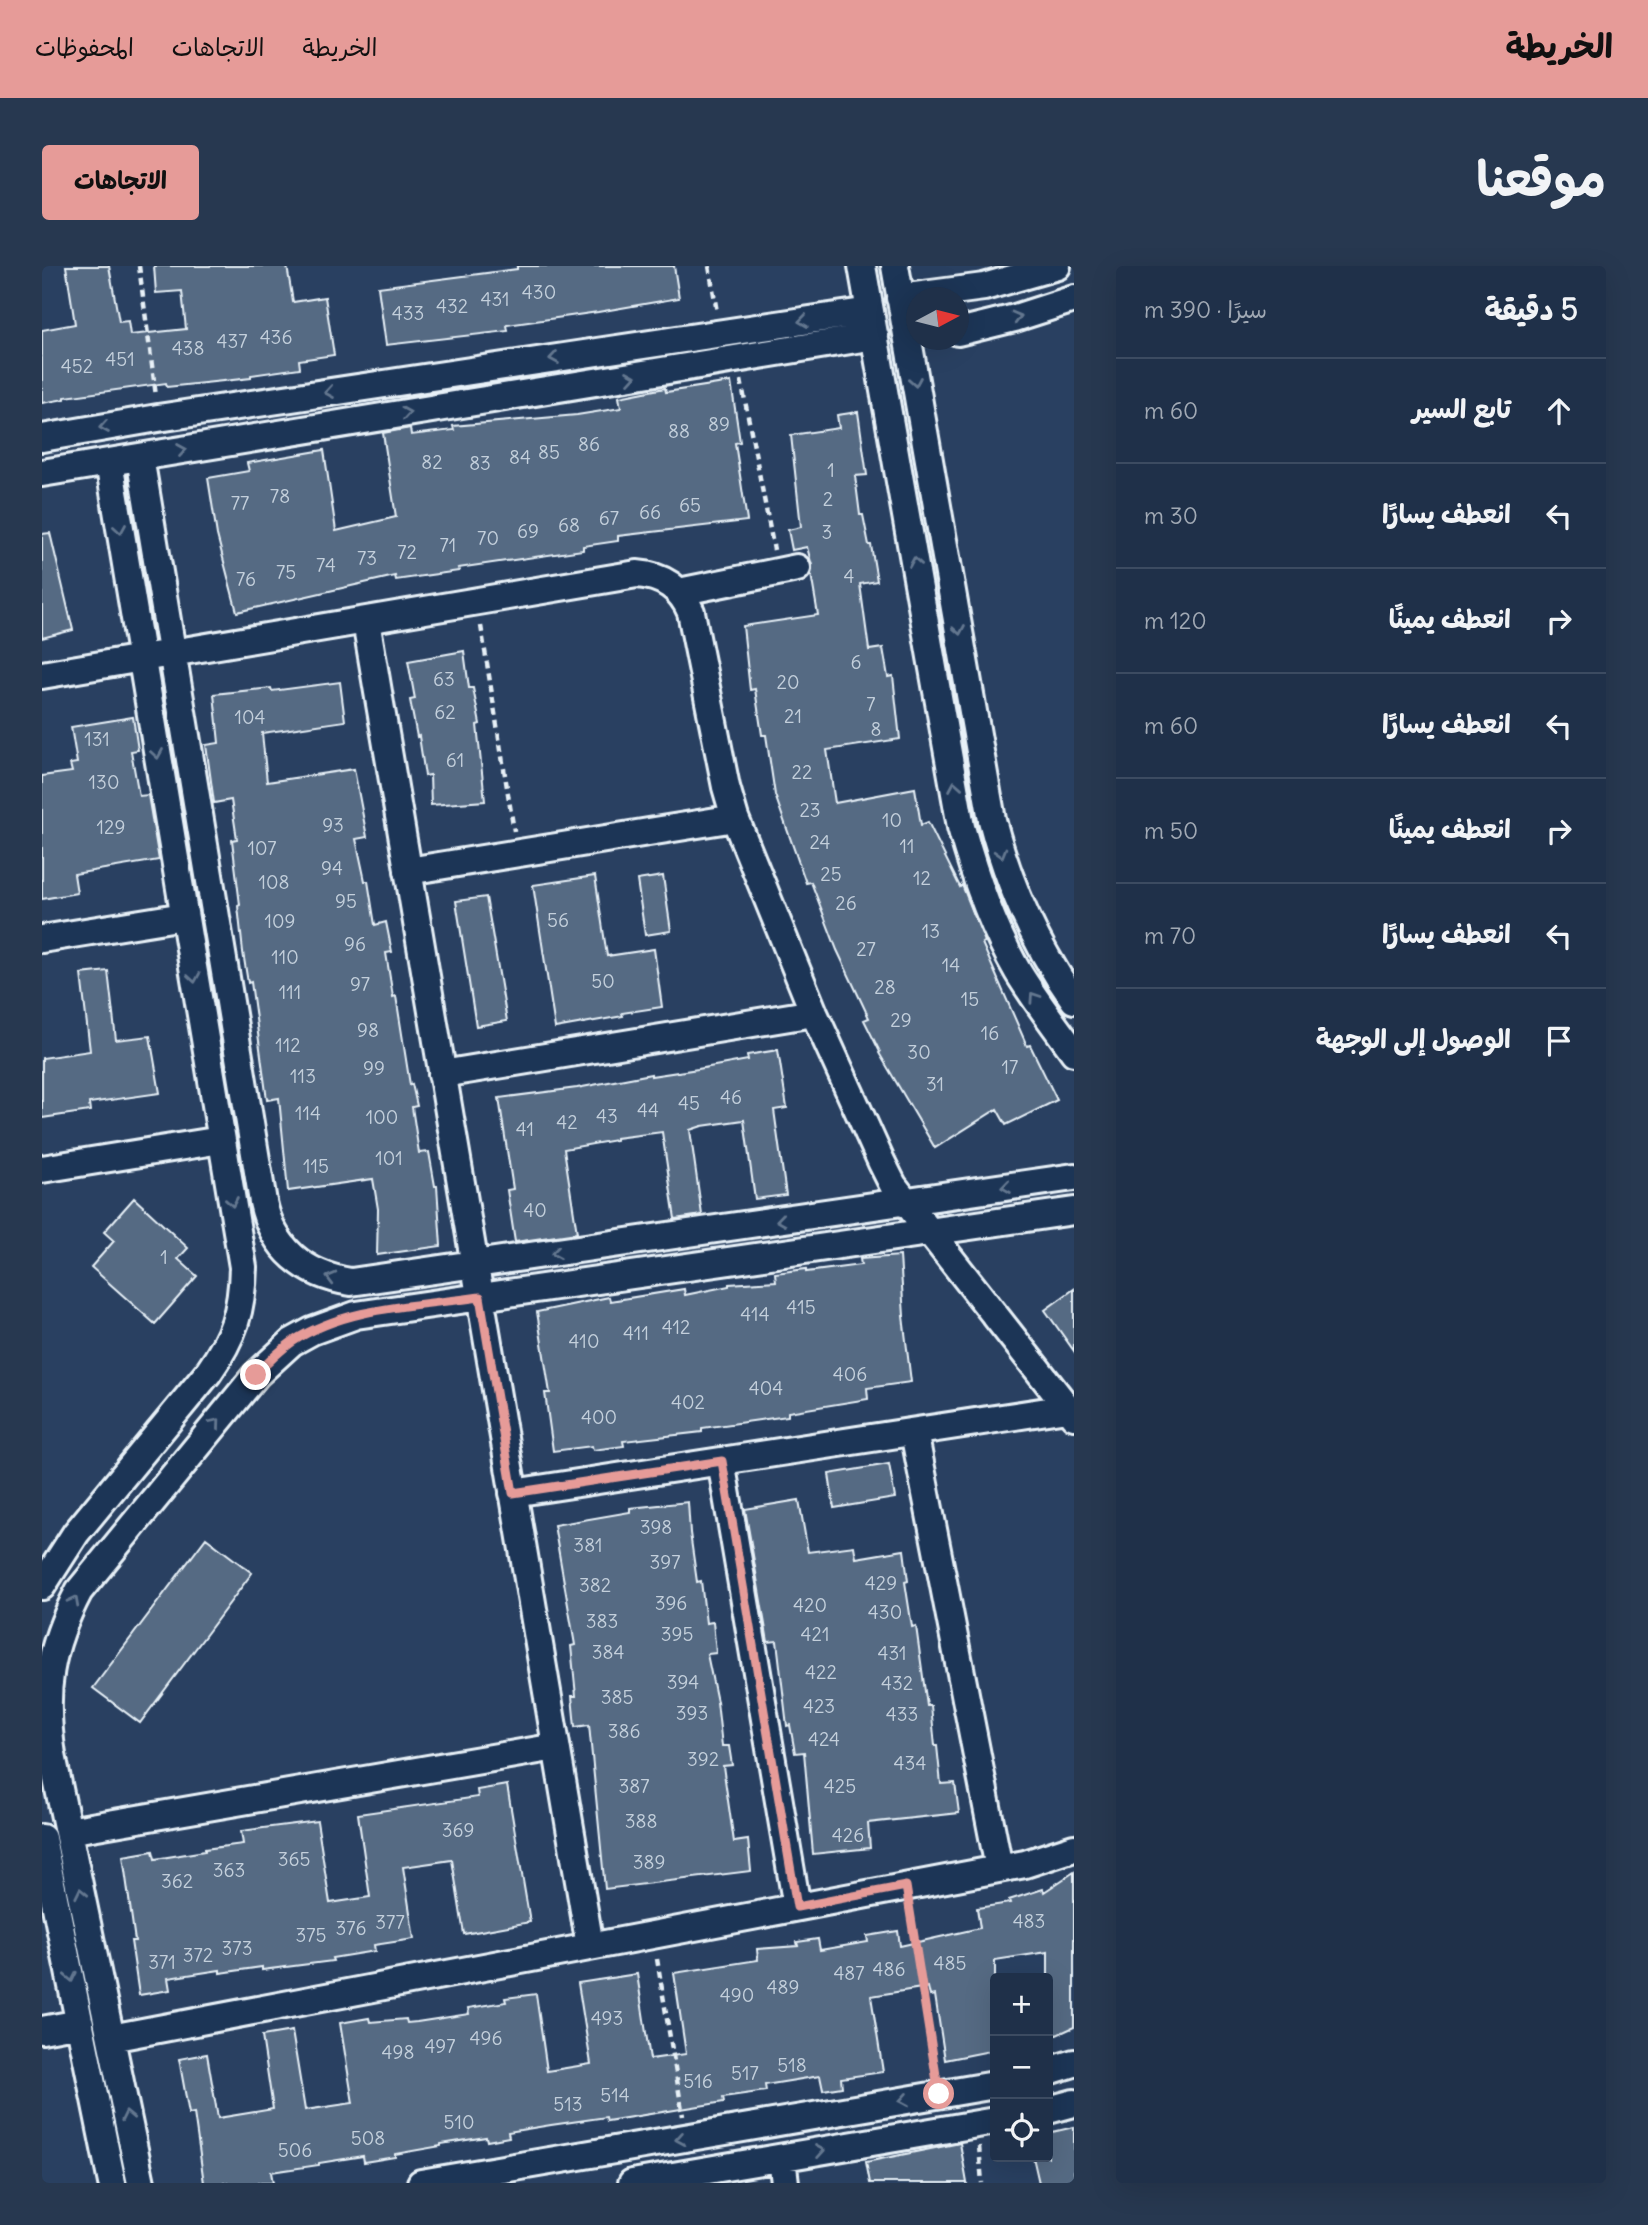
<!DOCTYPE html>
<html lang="ar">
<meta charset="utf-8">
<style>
:root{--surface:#1f3049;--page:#273850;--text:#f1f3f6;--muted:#a1a9b4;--line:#3c4b61;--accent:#e69b98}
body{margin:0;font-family:Delius,"Playpen Sans Arabic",sans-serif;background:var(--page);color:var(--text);direction:rtl}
.controls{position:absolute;right:21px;bottom:21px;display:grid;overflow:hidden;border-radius:7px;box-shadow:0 7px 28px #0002}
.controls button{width:63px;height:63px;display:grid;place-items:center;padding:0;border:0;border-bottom:2px solid var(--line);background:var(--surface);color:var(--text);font:35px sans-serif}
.compass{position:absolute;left:864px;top:21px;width:63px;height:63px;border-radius:50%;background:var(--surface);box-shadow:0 7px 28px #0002;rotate:83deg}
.stop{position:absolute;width:21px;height:21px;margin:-16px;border:5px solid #e69b98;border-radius:50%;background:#fff}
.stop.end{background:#e69b98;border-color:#fff;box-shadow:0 2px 7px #0008}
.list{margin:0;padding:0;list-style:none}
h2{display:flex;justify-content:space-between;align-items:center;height:91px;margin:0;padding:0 28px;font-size:30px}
h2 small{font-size:23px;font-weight:400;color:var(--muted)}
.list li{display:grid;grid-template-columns:46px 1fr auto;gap:21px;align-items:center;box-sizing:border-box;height:105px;padding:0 28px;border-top:2px solid var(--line)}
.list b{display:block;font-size:26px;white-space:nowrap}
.list em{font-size:23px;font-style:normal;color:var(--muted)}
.icon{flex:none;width:38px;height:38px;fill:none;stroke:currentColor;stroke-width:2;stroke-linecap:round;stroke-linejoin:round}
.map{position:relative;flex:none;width:1032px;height:1917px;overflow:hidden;direction:ltr;border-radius:7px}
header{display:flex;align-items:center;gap:42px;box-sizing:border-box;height:98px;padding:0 35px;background:var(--accent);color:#111}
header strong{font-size:33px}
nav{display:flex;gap:38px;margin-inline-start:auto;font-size:24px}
.intro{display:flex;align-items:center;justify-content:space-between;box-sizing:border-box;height:168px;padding:0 42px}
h1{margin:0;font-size:49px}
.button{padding:18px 32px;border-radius:7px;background:var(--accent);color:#111;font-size:24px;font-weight:700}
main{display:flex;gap:42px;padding:0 42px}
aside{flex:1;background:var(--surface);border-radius:7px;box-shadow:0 7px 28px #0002}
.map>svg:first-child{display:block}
</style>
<header>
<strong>الخريطة</strong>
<nav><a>الخريطة</a><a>الاتجاهات</a><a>المحفوظات</a></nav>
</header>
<div class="intro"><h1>موقعنا</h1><a class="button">الاتجاهات</a></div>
<main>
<aside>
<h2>5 دقيقة<small>سيرًا · 390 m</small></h2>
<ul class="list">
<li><svg class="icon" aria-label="ahead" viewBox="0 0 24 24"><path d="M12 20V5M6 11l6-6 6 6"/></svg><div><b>تابع السير</b></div><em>60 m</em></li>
<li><svg class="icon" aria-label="left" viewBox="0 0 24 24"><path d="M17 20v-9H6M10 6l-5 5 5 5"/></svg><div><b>انعطف يسارًا</b></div><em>30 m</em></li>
<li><svg class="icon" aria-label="right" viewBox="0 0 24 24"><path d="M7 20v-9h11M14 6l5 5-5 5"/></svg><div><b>انعطف يمينًا</b></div><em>120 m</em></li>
<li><svg class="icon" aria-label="left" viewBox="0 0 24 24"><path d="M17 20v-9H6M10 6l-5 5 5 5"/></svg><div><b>انعطف يسارًا</b></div><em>60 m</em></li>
<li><svg class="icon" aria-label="right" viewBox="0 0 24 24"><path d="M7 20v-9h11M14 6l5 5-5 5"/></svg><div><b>انعطف يمينًا</b></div><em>50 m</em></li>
<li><svg class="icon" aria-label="left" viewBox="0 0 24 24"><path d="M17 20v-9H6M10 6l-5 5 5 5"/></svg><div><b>انعطف يسارًا</b></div><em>70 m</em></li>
<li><svg class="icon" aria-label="arrive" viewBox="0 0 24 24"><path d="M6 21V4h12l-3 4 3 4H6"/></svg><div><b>الوصول إلى الوجهة</b></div></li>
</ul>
</aside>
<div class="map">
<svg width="1032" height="1917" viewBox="0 0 1032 1917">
<rect width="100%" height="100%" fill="#294061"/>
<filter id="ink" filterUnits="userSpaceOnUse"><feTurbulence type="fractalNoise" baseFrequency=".0143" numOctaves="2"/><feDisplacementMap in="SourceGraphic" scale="14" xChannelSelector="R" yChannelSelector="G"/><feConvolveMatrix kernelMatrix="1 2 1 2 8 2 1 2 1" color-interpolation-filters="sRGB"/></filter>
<g filter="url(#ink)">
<!-- building -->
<path fill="#556a83" stroke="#e8f1f8" stroke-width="2" d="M 24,0 L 67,0 L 77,56 L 86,55 L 88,69 L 144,63 L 140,25 L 114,27 L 112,0 L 245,0 L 251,36 L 283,31 L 292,89 L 257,94 L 258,102 L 209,109 L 209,112 L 125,121 L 124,117 L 23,131 L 23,133 L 0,137 L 0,64 L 33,58 Z
M 475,0 L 632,0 L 637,32 L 556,46 L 465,59 L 466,65 L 344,79 L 336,21 L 475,3 Z
M 689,116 L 698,176 L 693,177 L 705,255 L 576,270 L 576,275 L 541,280 L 541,284 L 416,302 L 417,305 L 381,310 L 354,314 L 353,310 L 195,346 L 175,269 L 166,212 L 207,205 L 205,197 L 282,184 L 294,265 L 354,251 L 341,167 L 368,162 L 369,169 L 412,164 L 411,160 L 535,149 L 579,142 L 577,131 L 623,122 L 624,126 Z
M 816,146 L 825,209 L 813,210 L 818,249 L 821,249 L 827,279 L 829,279 L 835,315 L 818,318 L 827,384 L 841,382 L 846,411 L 851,410 L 858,473 L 785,484 L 793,537 L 873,522 L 879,559 L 886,556 L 918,621 L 920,619 L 943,676 L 940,677 L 985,780 L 988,779 L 1015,834 L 964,859 L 955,843 L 893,882 L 837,787 L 838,786 L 822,754 L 827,752 L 795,684 L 769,616 L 764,617 L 733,529 L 724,469 L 720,469 L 713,423 L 708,424 L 701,360 L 776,349 L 769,308 L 770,300 L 765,281 L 750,284 L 746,264 L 759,261 L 749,169 L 797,162 L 795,149 Z
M 8,267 L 31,364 L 0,372 L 0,268 Z
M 422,385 L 427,422 L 431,422 L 438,458 L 435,459 L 443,535 L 389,539 L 388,509 L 383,510 L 377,470 L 375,471 L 368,434 L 373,433 L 366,395 Z
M 298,416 L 303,455 L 220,467 L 225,516 L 312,503 L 325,571 L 314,573 L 323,615 L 326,615 L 333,659 L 344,656 L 350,686 L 344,687 L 351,731 L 354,730 L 368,819 L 370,818 L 375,840 L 370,841 L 377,887 L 387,886 L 393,920 L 395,920 L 399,980 L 335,989 L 336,943 L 331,913 L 246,925 L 237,832 L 225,834 L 209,716 L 206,717 L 201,686 L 196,640 L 198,639 L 190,574 L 195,573 L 189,534 L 172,537 L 164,479 L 177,477 L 172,428 L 229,422 L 230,425 Z
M 91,451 L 96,484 L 89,485 L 97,530 L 106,529 L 117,594 L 32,608 L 35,627 L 0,633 L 0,510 L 30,506 L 28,498 L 35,497 L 29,461 Z
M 553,610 L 565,690 L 612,683 L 620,741 L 580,747 L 581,750 L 513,762 L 491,619 Z
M 621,610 L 629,665 L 603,669 L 595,614 Z
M 444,631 L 465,755 L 434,760 L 414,635 Z
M 66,705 L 74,774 L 108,770 L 118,827 L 47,837 L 48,845 L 0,852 L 0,792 L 48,785 L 39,708 Z
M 736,784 L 745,842 L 732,844 L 744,929 L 713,933 L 702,854 L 660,860 L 648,864 L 660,949 L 633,953 L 620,866 L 574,872 L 574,874 L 522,883 L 535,967 L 473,976 L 465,924 L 471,923 L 457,832 L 535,822 L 609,808 L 609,810 L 656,803 L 706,794 L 705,789 Z
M 92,932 L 146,982 L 136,993 L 155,1010 L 113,1058 L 49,1001 L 72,975 L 62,966 Z
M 858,990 L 862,1050 L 861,1050 L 869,1116 L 825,1122 L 826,1133 L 746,1146 L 746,1150 L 660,1162 L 660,1166 L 581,1175 L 582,1180 L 551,1184 L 550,1180 L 511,1185 L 503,1127 L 508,1127 L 495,1046 L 567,1031 L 568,1035 L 642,1023 L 643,1029 L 687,1020 L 687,1018 L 734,1015 L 733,1007 L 764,1003 L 764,1006 L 819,999 L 818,993 Z
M 1032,1023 L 1032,1085 L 1003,1044 Z
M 847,1198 L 853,1232 L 792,1242 L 787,1208 Z
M 757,1234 L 766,1286 L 812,1280 L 814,1292 L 862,1284 L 866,1315 L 863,1316 L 870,1361 L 874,1360 L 885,1440 L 889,1440 L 893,1480 L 895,1480 L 899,1518 L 913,1517 L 917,1547 L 826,1557 L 828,1582 L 771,1588 L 762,1486 L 753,1487 L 748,1459 L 745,1460 L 735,1375 L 726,1376 L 703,1243 Z
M 646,1236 L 648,1267 L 655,1316 L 659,1315 L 664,1357 L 671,1356 L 674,1387 L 665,1388 L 675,1436 L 680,1480 L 687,1480 L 690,1499 L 681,1500 L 692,1576 L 706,1574 L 709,1605 L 563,1623 L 547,1459 L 533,1461 L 530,1430 L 534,1430 L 529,1380 L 533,1379 L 512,1259 L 588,1246 L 588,1242 Z
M 164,1272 L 210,1307 L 98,1457 L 51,1422 Z
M 465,1519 L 488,1656 L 422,1668 L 410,1594 L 361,1601 L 372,1673 L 332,1679 L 333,1685 L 290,1692 L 291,1695 L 220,1704 L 220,1701 L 178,1707 L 178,1704 L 126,1712 L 128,1724 L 97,1729 L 89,1675 L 93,1675 L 81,1590 L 111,1585 L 113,1593 L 163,1585 L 163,1583 L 201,1578 L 199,1565 L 275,1555 L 288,1637 L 328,1631 L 316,1548 L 436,1531 L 435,1524 Z
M 1032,1606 L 1032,1761 L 1006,1773 L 1006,1686 L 953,1694 L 953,1784 L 903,1794 L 893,1729 L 888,1730 L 886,1721 L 829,1730 L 841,1806 L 799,1812 L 800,1821 L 781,1824 L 778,1810 L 723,1819 L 724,1825 L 681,1831 L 682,1836 L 565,1855 L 564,1851 L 509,1859 L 466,1866 L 467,1871 L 445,1875 L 444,1871 L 399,1878 L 399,1880 L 353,1888 L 353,1891 L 322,1896 L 321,1890 L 277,1897 L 277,1899 L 229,1906 L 231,1917 L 162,1917 L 152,1847 L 147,1848 L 137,1793 L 165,1788 L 176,1852 L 231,1843 L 220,1770 L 250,1765 L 263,1844 L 311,1837 L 298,1757 L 327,1752 L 328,1756 L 364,1753 L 365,1757 L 375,1756 L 427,1748 L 426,1742 L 464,1736 L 463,1732 L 494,1728 L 505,1805 L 549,1798 L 536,1717 L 595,1708 L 608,1793 L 644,1788 L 632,1707 L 716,1694 L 715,1683 L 756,1680 L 755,1676 L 776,1673 L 778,1684 L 826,1676 L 825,1670 L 856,1665 L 858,1680 L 938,1662 L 935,1642 L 968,1637 L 967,1634 L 1001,1623 L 1002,1626 Z
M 1032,1861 L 1032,1917 L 997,1917 L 991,1891 L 1006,1891 L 1006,1867 Z
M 918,1877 L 925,1917 L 828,1917 L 824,1896 Z"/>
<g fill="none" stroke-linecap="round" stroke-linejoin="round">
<!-- minor casing -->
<g stroke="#e8f1f8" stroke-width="32">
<path id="minor" d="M 820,0 L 919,561 C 933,612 950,661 976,706 C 993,734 1013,760 1032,786
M 853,0 L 950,554 C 967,620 993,679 1032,734
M 858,32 L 942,21 L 1015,0
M 916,66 L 973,52 L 1032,33
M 0,172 L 116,152 L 828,45
M 98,191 L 221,936 C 231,983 263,1009 309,1016 L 1032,911
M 0,207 L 833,70
M 637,326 L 755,302
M 324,355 L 548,1680
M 0,409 L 595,308 C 621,310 639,322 649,346 L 684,521 L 693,552 L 772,747 L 839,895 L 851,919 L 1032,1150
M 366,605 L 693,552
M 0,673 L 142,650
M 400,808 L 772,747
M 0,903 L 179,874
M 872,1166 L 957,1602
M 679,1195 L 755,1641
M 471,1227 L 1025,1142
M 0,1320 L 34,1267 L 166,1107 C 192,1070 200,1045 201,1001 L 67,196
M 26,1565 L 514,1481
M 0,1572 L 70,1917
M 0,1764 L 38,1757
M 69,1772 L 983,1598 L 1032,1582
M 1006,1805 L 1032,1797
M 1006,1844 L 1032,1837
M 740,1892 L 743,1917
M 99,1917 L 10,1489 C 0,1425 7,1382 37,1325 L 214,1109 L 250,1076 L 270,1065 L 314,1049 L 1032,945
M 379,1917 L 953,1819
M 590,1917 L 953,1855"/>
</g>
<!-- path -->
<path stroke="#e8f1f8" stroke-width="4.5" stroke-dasharray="7 5" stroke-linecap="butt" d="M 97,0 L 114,130
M 667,0 L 675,46
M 699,114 L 732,284
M 439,360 L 472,565
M 868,1643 L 894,1807
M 615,1693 L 641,1850
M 937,1880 L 940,1917"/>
<!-- minor -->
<use href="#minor" stroke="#1d3557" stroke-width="26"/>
</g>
<!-- one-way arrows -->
<defs><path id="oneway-chevron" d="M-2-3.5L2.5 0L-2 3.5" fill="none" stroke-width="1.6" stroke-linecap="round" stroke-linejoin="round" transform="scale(1.75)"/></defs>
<g stroke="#64778f">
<use href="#oneway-chevron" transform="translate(975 51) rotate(-15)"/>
<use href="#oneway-chevron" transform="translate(761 55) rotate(172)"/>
<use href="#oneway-chevron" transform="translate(512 92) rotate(171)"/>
<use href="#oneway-chevron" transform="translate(589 111) rotate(-9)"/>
<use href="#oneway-chevron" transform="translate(873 116) rotate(80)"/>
<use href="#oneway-chevron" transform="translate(287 126) rotate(171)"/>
<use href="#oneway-chevron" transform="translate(364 147) rotate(-9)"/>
<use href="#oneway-chevron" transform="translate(62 161) rotate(170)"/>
<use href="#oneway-chevron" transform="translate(140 184) rotate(-9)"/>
<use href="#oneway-chevron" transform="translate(78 263) rotate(81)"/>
<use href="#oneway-chevron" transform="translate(873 296) rotate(-100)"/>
<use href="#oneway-chevron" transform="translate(917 364) rotate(80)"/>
<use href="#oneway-chevron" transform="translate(115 488) rotate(81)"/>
<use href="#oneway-chevron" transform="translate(913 520) rotate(-100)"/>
<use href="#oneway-chevron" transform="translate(959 587) rotate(74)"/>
<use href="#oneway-chevron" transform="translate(152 712) rotate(81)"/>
<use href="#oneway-chevron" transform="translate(992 731) rotate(-124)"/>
<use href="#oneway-chevron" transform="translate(964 921) rotate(172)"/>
<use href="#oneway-chevron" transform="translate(190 936) rotate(80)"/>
<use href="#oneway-chevron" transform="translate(739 954) rotate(172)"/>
<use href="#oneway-chevron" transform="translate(514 987) rotate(172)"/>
<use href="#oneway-chevron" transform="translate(289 1012) rotate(-165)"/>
<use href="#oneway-chevron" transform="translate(174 1157) rotate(-50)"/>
<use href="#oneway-chevron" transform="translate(32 1335) rotate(-62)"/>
<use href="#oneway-chevron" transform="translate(39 1627) rotate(-102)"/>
<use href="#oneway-chevron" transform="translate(29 1711) rotate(78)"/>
<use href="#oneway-chevron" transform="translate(862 1834) rotate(170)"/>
<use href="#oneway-chevron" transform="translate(85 1850) rotate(-102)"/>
<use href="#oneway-chevron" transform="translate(638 1873) rotate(170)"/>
<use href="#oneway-chevron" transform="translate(778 1885) rotate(-10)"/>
</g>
</g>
<g fill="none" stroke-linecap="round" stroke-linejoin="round" filter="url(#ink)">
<!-- route -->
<path stroke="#e69b98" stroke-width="9" d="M 214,1109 C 225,1097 237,1085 250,1076 C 304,1040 376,1040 438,1031 L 471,1227 L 680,1195 L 755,1641 L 864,1620 L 897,1828"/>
</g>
<g text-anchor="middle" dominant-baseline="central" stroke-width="5" stroke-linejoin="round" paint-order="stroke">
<!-- number labels -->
<g font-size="19" fill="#c3cfdb">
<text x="497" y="26">430</text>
<text x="453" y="33">431</text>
<text x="410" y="40">432</text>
<text x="366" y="47">433</text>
<text x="234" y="71">436</text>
<text x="190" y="75">437</text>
<text x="146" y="82">438</text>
<text x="78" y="93">451</text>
<text x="35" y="100">452</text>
<text x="677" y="158">89</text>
<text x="637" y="165">88</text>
<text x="547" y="178">86</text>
<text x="507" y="186">85</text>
<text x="478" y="191">84</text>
<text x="390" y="196">82</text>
<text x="438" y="197">83</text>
<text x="789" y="204">1</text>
<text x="238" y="230">78</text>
<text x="786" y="233">2</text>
<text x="198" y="237">77</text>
<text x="648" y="239">65</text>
<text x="608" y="246">66</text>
<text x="567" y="252">67</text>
<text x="527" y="259">68</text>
<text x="486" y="265">69</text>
<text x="785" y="266">3</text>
<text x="446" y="272">70</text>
<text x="406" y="279">71</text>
<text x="365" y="286">72</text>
<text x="325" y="292">73</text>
<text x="284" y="299">74</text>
<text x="244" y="306">75</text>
<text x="807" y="310">4</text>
<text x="204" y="313">76</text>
<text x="814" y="396">6</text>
<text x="402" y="413">63</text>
<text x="746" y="416">20</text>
<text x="829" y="438">7</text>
<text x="403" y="446">62</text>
<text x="751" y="450">21</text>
<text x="208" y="451">104</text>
<text x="834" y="463">8</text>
<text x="55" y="473">131</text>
<text x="413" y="494">61</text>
<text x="760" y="506">22</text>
<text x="62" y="516">130</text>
<text x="768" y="544">23</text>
<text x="850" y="554">10</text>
<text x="291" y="559">93</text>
<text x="69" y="561">129</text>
<text x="778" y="576">24</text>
<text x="865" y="580">11</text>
<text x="220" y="582">107</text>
<text x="290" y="602">94</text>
<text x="789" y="608">25</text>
<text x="880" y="612">12</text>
<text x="232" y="616">108</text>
<text x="304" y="635">95</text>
<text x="804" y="637">26</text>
<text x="516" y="654">56</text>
<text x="238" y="655">109</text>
<text x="889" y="665">13</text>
<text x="313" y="678">96</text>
<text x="824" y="683">27</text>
<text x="243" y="691">110</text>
<text x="909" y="699">14</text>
<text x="561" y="715">50</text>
<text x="318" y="718">97</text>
<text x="843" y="721">28</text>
<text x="248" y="726">111</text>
<text x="928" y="733">15</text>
<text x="859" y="754">29</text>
<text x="326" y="764">98</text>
<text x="948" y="767">16</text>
<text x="246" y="779">112</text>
<text x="877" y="786">30</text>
<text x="968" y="801">17</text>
<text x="332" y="802">99</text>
<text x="261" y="810">113</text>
<text x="893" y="818">31</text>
<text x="689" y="831">46</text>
<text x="647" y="837">45</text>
<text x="606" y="844">44</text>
<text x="266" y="847">114</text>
<text x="565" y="850">43</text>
<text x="340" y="851">100</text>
<text x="525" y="856">42</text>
<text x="483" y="863">41</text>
<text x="347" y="892">101</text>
<text x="274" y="900">115</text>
<text x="493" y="944">40</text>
<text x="122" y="991">1</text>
<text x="759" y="1041">415</text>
<text x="713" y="1048">414</text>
<text x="634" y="1061">412</text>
<text x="594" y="1067">411</text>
<text x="542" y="1075">410</text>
<text x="808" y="1108">406</text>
<text x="724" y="1122">404</text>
<text x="646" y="1136">402</text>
<text x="557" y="1151">400</text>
<text x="614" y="1261">398</text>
<text x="546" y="1279">381</text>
<text x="623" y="1296">397</text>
<text x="839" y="1317">429</text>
<text x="553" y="1319">382</text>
<text x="629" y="1337">396</text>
<text x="768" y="1339">420</text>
<text x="843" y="1346">430</text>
<text x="560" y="1355">383</text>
<text x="635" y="1368">395</text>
<text x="773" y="1368">421</text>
<text x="566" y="1386">384</text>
<text x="850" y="1387">431</text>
<text x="779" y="1406">422</text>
<text x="641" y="1416">394</text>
<text x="855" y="1417">432</text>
<text x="575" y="1431">385</text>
<text x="777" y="1440">423</text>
<text x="650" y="1447">393</text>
<text x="860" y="1448">433</text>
<text x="582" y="1465">386</text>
<text x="782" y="1473">424</text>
<text x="661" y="1493">392</text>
<text x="868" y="1497">434</text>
<text x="592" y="1520">387</text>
<text x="798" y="1520">425</text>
<text x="599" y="1555">388</text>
<text x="416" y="1564">369</text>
<text x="806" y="1569">426</text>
<text x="252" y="1593">365</text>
<text x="607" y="1596">389</text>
<text x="187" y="1604">363</text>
<text x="135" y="1615">362</text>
<text x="987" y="1655">483</text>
<text x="348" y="1656">377</text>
<text x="309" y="1662">376</text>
<text x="269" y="1669">375</text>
<text x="195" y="1682">373</text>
<text x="156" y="1689">372</text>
<text x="120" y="1696">371</text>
<text x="908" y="1697">485</text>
<text x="847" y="1703">486</text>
<text x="807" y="1707">487</text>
<text x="741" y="1721">489</text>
<text x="695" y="1729">490</text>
<text x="565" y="1752">493</text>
<text x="444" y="1772">496</text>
<text x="398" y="1780">497</text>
<text x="356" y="1786">498</text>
<text x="750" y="1799">518</text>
<text x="703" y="1807">517</text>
<text x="656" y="1815">516</text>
<text x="573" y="1829">514</text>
<text x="526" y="1838">513</text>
<text x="417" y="1856">510</text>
<text x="326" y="1872">508</text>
<text x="253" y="1884">506</text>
</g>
</g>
</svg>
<div class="controls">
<button>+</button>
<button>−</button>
<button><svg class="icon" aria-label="locate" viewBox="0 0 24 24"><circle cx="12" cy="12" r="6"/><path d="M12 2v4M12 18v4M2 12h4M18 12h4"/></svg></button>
</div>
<svg class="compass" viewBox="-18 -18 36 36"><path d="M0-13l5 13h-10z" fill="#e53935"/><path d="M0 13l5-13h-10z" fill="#a1a9b4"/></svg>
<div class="stop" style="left:897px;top:1828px"></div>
<div class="stop end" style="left:214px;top:1109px"></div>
</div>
</main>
